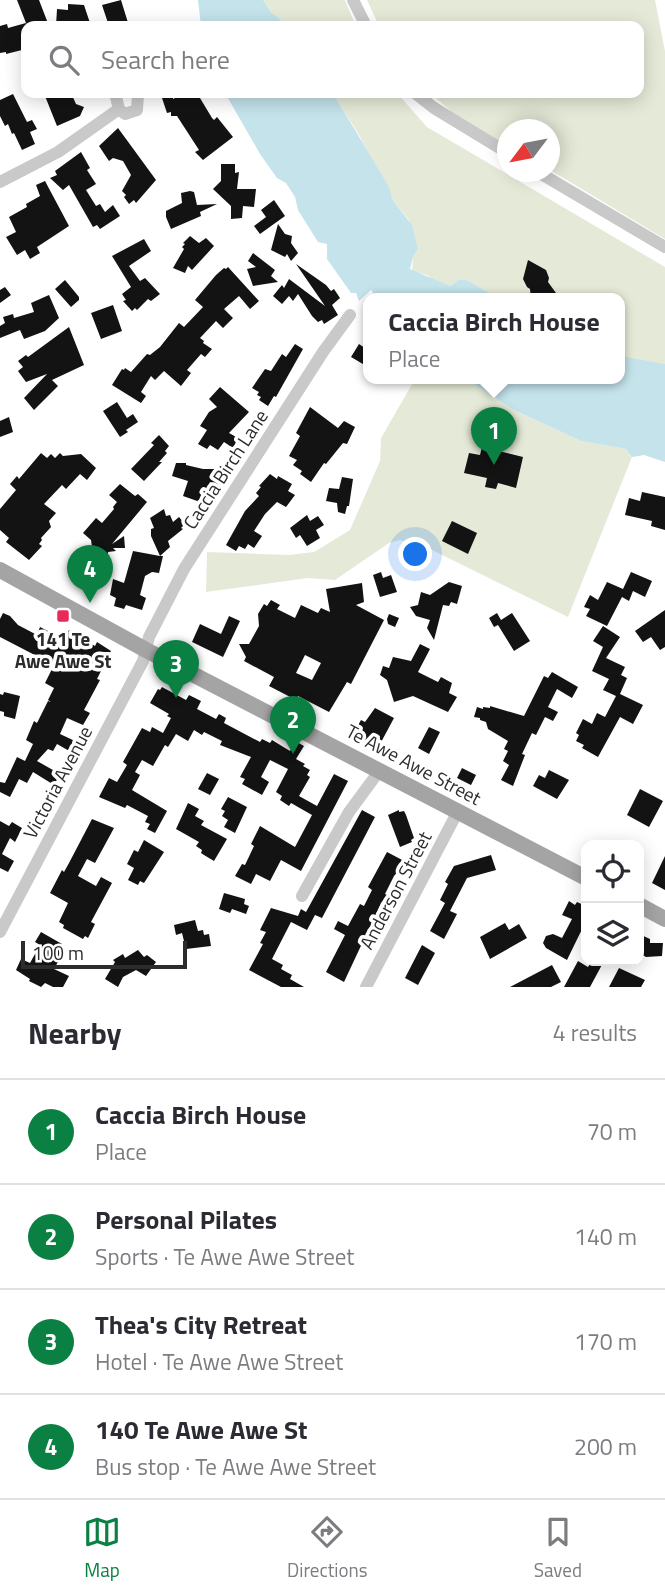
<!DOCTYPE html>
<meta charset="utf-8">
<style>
:root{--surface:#fff;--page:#f7f7f7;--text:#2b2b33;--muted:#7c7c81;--line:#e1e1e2;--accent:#0b8043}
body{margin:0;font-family:"Titillium Web",sans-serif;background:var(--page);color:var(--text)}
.controls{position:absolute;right:21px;bottom:21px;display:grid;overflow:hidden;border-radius:14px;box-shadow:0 4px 18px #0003}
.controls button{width:63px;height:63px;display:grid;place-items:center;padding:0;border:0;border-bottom:2px solid var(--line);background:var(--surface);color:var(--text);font:35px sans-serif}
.compass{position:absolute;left:497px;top:119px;width:63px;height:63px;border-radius:50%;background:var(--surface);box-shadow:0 4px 18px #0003;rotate:238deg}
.scale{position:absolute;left:21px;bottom:18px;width:166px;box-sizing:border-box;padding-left:7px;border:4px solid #2c2c2c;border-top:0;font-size:19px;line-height:24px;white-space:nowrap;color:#2c2c2c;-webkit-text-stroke:5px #fff;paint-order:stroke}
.you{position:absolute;left:416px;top:555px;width:24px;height:24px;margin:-18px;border:5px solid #fff;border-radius:50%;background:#1a73e8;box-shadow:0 0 0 10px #1a73e833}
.badge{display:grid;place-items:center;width:46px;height:46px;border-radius:50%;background:var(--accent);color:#fff;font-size:23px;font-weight:700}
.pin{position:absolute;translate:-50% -58px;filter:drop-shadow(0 2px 4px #0008)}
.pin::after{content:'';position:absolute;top:37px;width:24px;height:21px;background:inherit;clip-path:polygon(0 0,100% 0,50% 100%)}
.popup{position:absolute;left:363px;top:293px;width:262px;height:91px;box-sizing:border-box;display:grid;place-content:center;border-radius:14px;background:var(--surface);filter:drop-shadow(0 2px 5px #0005);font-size:23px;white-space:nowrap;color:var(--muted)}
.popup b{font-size:26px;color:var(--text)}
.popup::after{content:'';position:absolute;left:50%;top:100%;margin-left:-14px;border:14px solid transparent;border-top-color:var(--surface)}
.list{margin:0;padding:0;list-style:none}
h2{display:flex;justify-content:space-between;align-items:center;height:91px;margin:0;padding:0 28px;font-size:30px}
h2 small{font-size:23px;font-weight:400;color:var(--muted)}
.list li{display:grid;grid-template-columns:46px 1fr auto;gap:21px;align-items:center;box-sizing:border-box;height:105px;padding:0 28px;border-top:2px solid var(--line)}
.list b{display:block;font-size:26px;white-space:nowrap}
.list p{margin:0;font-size:23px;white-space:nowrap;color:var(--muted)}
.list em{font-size:23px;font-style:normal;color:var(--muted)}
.icon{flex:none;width:38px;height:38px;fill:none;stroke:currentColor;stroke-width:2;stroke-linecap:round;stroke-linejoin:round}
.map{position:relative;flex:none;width:665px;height:987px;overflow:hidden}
.search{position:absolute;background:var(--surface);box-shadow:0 4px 18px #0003;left:21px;right:21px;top:21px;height:77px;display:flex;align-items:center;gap:18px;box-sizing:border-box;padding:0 24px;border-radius:14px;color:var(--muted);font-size:26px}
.sheet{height:511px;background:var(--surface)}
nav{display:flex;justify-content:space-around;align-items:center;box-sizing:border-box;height:98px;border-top:2px solid var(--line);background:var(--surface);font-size:19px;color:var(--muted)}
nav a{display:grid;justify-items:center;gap:4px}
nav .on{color:var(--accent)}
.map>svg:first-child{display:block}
</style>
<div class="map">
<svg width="665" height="987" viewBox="0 0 665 987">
<rect width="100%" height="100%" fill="#fff"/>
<!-- green -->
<path fill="#e5ead8" d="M 263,0 L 345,0 L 356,26 L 288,26 L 271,12 Z
M 367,0 L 655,0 L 665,51 L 665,239 L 550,170 L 550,130 L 508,130 L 507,146 L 452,112 L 430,93 L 639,93 L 639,26 L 379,26 Z
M 333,93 L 397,93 L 427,127 L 665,267 L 665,364 L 636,361 L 620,356 L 620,299 L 500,299 L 465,279 L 458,280 L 450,286 L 436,282 L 427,275 L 412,271 L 413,257 L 418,249 L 409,220 L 392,199 L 359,135 Z
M 415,379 L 466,379 L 512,409 L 581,441 L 626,449 L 632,457 L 568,617 L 430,549 L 400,540 L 389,543 L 335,580 L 308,578 L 206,592 L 207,552 L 289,555 L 314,552 L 350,530 L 380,461 L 381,438 Z"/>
<!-- water -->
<path fill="#c4e3eb" d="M 198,0 L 263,0 L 271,12 L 288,26 L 201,26 Z
M 225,93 L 333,93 L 389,187 L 392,199 L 412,225 L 418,249 L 413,257 L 410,269 L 450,286 L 458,280 L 465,279 L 500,299 L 377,299 L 371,290 L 359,301 L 356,293 L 351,293 L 327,259 L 327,244 L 318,242 L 298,210 L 295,197 L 286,183 L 277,178 L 260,154 Z
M 620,356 L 665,364 L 665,462 L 644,455 L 632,457 L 626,449 L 581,441 L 512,409 L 466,379 L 620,379 Z"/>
<!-- building -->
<path fill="#131313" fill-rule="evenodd" d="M 17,0 L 39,0 L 49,26 L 26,25 L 26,49 L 6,54 L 6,52 L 0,53 L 0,26 L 7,24 L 8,28 L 26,23 Z
M 121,0 L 129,26 L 109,26 L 102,5 Z
M 68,4 L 84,5 L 91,26 L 56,26 L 57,9 L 68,10 Z
M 46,93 L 71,93 L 76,104 L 84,107 L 80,116 L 57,126 L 45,96 Z
M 185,93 L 197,93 L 212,118 L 214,120 L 217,117 L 233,137 L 203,160 L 195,152 L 199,150 L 177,116 L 171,116 L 171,112 L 167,113 L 162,98 L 173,95 L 173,99 Z
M 13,94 L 27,122 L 32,120 L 37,129 L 30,132 L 35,144 L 22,150 L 14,133 L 12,134 L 8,124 L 5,126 L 0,116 L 0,100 Z
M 118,128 L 156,180 L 136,203 L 134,200 L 129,204 L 124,197 L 126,195 L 122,191 L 131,175 L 123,161 L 113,158 L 109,161 L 99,146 Z
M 81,152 L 90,168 L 87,170 L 96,184 L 86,190 L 96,206 L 100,204 L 105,212 L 113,205 L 120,216 L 100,229 L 97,225 L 93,227 L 69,185 L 63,190 L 50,178 L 57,175 L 55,171 Z
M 221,164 L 235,164 L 235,173 L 239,172 L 237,189 L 256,189 L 254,207 L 243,206 L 242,218 L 231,219 L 231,206 L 213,189 L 221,181 Z
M 45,181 L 69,226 L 37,247 L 40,253 L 30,259 L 25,250 L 17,255 L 6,237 L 16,232 L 9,217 L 27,207 L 26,204 L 40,196 L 36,185 Z
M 190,191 L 194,192 L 197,205 L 217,204 L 200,212 L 201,216 L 171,229 L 166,217 L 166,211 L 182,203 L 181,193 Z
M 274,200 L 285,216 L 260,234 L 254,226 L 266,217 L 261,210 Z
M 278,224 L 285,234 L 292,236 L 291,243 L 298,253 L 291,261 L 287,254 L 285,257 L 271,250 Z
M 190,236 L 199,243 L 206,238 L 214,246 L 192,270 L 188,266 L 185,273 L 173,268 L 184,249 L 182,247 L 185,244 L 183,243 Z
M 144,239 L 151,251 L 129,266 L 140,281 L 145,278 L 160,294 L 151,301 L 148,299 L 137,310 L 135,308 L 132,311 L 123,301 L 126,300 L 122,294 L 131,287 L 112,256 Z
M 253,253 L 275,270 L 271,276 L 278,282 L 253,286 L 247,269 L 256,267 L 248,261 Z
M 528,260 L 546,270 L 549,278 L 548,282 L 556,293 L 554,299 L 531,299 L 530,289 L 527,287 L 523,279 Z
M 296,264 L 326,285 L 331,291 L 334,289 L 340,298 L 332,305 L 338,315 L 324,324 L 322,320 L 318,322 L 312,316 L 298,294 L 293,301 L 289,296 L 282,304 L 273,296 L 282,285 L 284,288 L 289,279 L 325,306 Z
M 228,267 L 259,301 L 250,309 L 239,296 L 224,309 L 233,318 L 223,328 L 216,321 L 200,338 L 204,341 L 203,343 L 212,349 L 205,357 L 201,354 L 187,370 L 191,373 L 181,386 L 164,371 L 155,380 L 151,376 L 141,392 L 146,396 L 141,403 L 112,385 L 122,369 L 124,370 L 125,368 L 131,372 L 147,354 L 150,355 L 160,347 L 179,323 L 184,327 L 203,307 L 195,300 L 216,275 L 224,268 L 226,269 Z
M 65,280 L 79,297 L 79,300 L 71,307 L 55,289 Z
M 5,287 L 11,295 L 0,303 L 0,290 Z
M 49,295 L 59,318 L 45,331 L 24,339 L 20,330 L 0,338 L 0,326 L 5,323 L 3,317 L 13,314 L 14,318 L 34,312 L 31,303 Z
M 113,305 L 122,331 L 101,339 L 91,313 Z
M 69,327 L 84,365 L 52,380 L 58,386 L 34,410 L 24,398 L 47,374 L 26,382 L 18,371 L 23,367 L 18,361 L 26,355 L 28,357 Z
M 295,344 L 303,349 L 276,397 L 274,396 L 268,406 L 259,400 L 261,397 L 257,395 L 259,392 L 252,388 L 265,369 L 271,371 L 282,354 L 286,357 Z
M 359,344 L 368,350 L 368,367 L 351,357 Z
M 220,387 L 249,412 L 229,433 L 238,438 L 233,448 L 224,442 L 218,450 L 210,445 L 207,449 L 198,444 L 207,430 L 200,426 L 209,412 L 217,407 L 209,399 Z
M 117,402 L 127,418 L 133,414 L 138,422 L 126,430 L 128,432 L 120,437 L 103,411 Z
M 310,407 L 338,428 L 344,421 L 355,427 L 347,444 L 343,443 L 326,464 L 324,463 L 311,482 L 300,474 L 302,471 L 293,465 L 297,460 L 289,456 L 300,436 L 296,433 Z
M 9,417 L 13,432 L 0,437 L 0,421 Z
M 159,435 L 169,446 L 165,451 L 167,453 L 159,462 L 162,462 L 144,481 L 131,469 L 154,445 L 151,443 Z
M 482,447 L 523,457 L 516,488 L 498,483 L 496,489 L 485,487 L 487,478 L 464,473 L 469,453 L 480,455 Z
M 41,453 L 47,458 L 51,454 L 55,458 L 60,453 L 63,456 L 81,454 L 96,468 L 87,480 L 80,474 L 66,489 L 62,485 L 44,504 L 56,513 L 49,521 L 51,527 L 41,538 L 42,540 L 39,544 L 42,546 L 29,560 L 6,542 L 9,538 L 0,530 L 0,509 L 16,490 L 10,484 L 17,476 L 19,479 Z
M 176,463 L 186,463 L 186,465 L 203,469 L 214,469 L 214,471 L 222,473 L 218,485 L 210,482 L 203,503 L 183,496 L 188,481 L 172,476 Z
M 270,474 L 277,479 L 278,476 L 292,484 L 288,491 L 295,495 L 286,507 L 277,502 L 265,514 L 254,531 L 262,536 L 254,548 L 248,544 L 245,549 L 239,546 L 236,551 L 226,545 L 245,511 L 259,496 L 256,493 L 261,487 L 259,486 Z
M 342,477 L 353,479 L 349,506 L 347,506 L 345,514 L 338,512 L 337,503 L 326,501 L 329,488 L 339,489 Z
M 120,484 L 135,496 L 138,494 L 147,502 L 112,544 L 124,536 L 125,548 L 113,548 L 116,551 L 108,552 L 108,560 L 94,561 L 91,540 L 83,533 L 96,518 L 102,523 L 114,509 L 113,507 L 117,502 L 109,495 Z
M 642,492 L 665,497 L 665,530 L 651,526 L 652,521 L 625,515 L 629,498 L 640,501 Z
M 164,509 L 166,516 L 170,515 L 173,522 L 179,517 L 185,524 L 181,528 L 183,529 L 168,541 L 170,547 L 160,556 L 163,556 L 159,573 L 152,572 L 145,576 L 140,595 L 146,598 L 142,610 L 126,605 L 124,609 L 114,606 L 116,598 L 110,595 L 113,579 L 124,583 L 133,551 L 160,556 L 151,536 L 151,529 L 154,528 L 150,518 Z
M 307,515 L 310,521 L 318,516 L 324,525 L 316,530 L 320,538 L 307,546 L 300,535 L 296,538 L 290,528 Z
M 452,521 L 477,533 L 468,554 L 442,541 Z
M 381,572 L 383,578 L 391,575 L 397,592 L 380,597 L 373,575 Z
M 631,572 L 652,581 L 645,597 L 633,591 L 629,601 L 622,597 L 607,626 L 586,616 L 590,609 L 584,607 L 590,595 L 598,600 L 607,582 L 623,589 Z
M 449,582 L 462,586 L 457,604 L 451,602 L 449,606 L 443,605 L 434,640 L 427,628 L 430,620 L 416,616 L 410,607 L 418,605 L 421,592 L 430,595 Z
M 362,583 L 364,602 L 356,605 L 384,620 L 351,684 L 347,682 L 329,712 L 298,696 L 296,700 L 269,686 L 274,677 L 244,661 L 246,657 L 239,644 L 249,644 L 259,626 L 258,614 L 264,604 L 267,606 L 271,600 L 280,605 L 277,609 L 295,618 L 301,605 L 318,613 L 321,608 L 330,612 L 326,589 ZM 305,655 L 321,663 L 312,680 L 296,673 Z
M 665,610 L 665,647 L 660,650 L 651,637 L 643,642 L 635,631 Z
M 3,613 L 10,616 L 18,625 L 37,635 L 40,627 L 64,639 L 69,630 L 95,646 L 97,642 L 111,651 L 97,679 L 100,680 L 84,710 L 90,713 L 83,725 L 67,718 L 60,734 L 77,742 L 71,752 L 57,744 L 53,751 L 48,749 L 37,761 L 60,774 L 54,785 L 33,772 L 27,783 L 19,779 L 10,797 L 0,792 L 0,782 L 5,783 L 17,757 L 25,761 L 33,744 L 26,740 L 34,721 L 37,723 L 48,701 L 51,702 L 48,700 L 54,688 L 45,683 L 54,665 L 0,637 L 0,619 Z
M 497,613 L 501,620 L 512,613 L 530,641 L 514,651 L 498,625 L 494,627 L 489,618 Z
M 389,614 L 399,618 L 395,627 L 388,624 L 387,619 Z
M 229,616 L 240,621 L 223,657 L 192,642 L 200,624 L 221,634 Z
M 603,626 L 620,637 L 606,658 L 625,667 L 621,675 L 627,678 L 620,694 L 643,705 L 633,724 L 620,717 L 598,757 L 582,748 L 584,745 L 576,741 L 579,735 L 576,733 L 583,719 L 592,724 L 597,713 L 605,717 L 616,696 L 603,690 L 609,679 L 592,671 L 603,647 L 593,641 Z
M 420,644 L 430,649 L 418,672 L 438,682 L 441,677 L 452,683 L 449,693 L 457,697 L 448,712 L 413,696 L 394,702 L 387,680 L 380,675 L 383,666 L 389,668 L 393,657 L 411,661 Z
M 552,672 L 578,687 L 572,698 L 557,689 L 548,707 L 558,712 L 553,721 L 545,717 L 536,735 L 532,733 L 522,754 L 525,755 L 513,786 L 501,780 L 509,765 L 503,761 L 508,751 L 504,749 L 508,741 L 488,729 L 486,722 L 480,720 L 480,718 L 474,717 L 477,707 L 483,709 L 483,707 L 490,708 L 490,706 L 524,716 L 544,676 L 548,678 Z
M 162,687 L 186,700 L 189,695 L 201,701 L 197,709 L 216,719 L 219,714 L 226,718 L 224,723 L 260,742 L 262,739 L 270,743 L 272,740 L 290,751 L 295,741 L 304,746 L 296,759 L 305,764 L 303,766 L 310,770 L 307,775 L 310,777 L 299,796 L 317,806 L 334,774 L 348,781 L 301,871 L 281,860 L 270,881 L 256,874 L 251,884 L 235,876 L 242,864 L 245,865 L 254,846 L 251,844 L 260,826 L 295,847 L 312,815 L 291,803 L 289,806 L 280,800 L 282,796 L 276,792 L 288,769 L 270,760 L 261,777 L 269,782 L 262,795 L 242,784 L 245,779 L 240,777 L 251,757 L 220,745 L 222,741 L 204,732 L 202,735 L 194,730 L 188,741 L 176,734 L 168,747 L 165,745 L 153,766 L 142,760 L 135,772 L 140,775 L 132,790 L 167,811 L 155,833 L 147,829 L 150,824 L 145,822 L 148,816 L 127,805 L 125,808 L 99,797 L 109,778 L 117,782 L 127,765 L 123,762 L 142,728 L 150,732 L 152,727 L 163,733 L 171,718 L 167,716 L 169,714 L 150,703 L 158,689 L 160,690 Z
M 4,692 L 20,696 L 15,719 L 4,716 L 4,712 L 0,711 L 0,694 L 3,695 Z
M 375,708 L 394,718 L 379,746 L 363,739 L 364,736 L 355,731 L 361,720 L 365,722 Z
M 429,727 L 440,732 L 429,754 L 418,748 Z
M 462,768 L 476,775 L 471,785 L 457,778 Z
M 549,770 L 569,780 L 557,799 L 533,786 L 539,775 L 545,778 Z
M 207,773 L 219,779 L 210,795 L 198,789 Z
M 640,789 L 663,801 L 649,827 L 627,815 Z
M 228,797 L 247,807 L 235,833 L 224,827 L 228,820 L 222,816 L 225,811 L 221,809 Z
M 188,803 L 199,809 L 195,816 L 204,821 L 201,825 L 227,839 L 214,861 L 204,855 L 201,853 L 202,850 L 196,846 L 199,842 L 176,829 Z
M 362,810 L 375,817 L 322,918 L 315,915 L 307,930 L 291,922 L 272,959 L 283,965 L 281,969 L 292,975 L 290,979 L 304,987 L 281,987 L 249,970 L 263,944 L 260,943 L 266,932 L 260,930 L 271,908 L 298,916 L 301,909 L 306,912 Z
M 399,810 L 399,812 L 404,811 L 406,815 L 414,838 L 411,840 L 412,842 L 400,847 L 388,815 Z
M 92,819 L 114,828 L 95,863 L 87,859 L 78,876 L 96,886 L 101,877 L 112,883 L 91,922 L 95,924 L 88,938 L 85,936 L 83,939 L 63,928 L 64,925 L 59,922 L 68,903 L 50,893 L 62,870 L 64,872 L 69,863 Z
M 0,821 L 9,826 L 12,822 L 22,828 L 15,842 L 10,838 L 2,854 L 14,861 L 8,872 L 0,868 Z
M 144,840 L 164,852 L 144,883 L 140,881 L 138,885 L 128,880 L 134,868 L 127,864 L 134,850 L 138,852 Z
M 387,852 L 406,862 L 401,871 L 399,870 L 394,876 L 385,894 L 387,895 L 381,903 L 344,982 L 326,972 L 345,935 L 334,929 L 338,921 L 348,926 L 360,904 L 364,906 L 372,890 L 368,887 Z
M 491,855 L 496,870 L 467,878 L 450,911 L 457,914 L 444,939 L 430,931 L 445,903 L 440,900 L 448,884 L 445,882 L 454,866 Z
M 665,856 L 665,890 L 652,883 Z
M 224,893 L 245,899 L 244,904 L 249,906 L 246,914 L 232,909 L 230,913 L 219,909 Z
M 569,901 L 575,905 L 577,902 L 586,906 L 586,921 L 567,960 L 546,948 L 543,943 L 546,936 L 553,934 L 562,938 L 572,919 L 562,915 Z
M 195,920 L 198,931 L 203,930 L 204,935 L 209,934 L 211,946 L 186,949 L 182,933 L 176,935 L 174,925 Z
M 505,923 L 509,930 L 519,924 L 527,938 L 490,959 L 480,937 Z
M 41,932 L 62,944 L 60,949 L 64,951 L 54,969 L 69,976 L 63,987 L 53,987 L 45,983 L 41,987 L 29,981 L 30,979 L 16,970 L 21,959 L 30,963 L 40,945 L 35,942 Z
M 639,934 L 650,939 L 650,943 L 663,943 L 662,956 L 646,957 L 639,953 Z
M 422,945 L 435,953 L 418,985 L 405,978 Z
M 138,950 L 144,957 L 147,955 L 156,962 L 146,976 L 136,970 L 123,977 L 118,987 L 105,979 L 115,962 L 113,960 L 123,954 L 125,958 Z
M 578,961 L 588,967 L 592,961 L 604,961 L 590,987 L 564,987 Z
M 552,965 L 561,982 L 551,987 L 510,987 Z
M 619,968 L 645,980 L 641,987 L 609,987 Z"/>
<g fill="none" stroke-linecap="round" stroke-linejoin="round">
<!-- minor -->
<path stroke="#c9c9c9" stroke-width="12" d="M 353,0 L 366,26
M 115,93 L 119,109 L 125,114 L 137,110 L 138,93
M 415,93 L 434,108 L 508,153
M 538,172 L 665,247
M 0,182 L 58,152 L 119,109
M 302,896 L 349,812 L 380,770
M 0,932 L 143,661 L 149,637 L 184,569 L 323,352 L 350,315
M 366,987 L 458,811"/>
<!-- major -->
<path stroke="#a4a4a4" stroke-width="16" d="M 0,570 L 146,650 L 586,878
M 639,905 L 665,919"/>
</g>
<!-- markers -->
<rect fill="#e7295b" stroke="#fff" stroke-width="2.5" x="56" y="609" width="14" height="14" rx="3.5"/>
<g text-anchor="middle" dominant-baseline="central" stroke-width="7" stroke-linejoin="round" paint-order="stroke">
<!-- street labels -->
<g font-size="19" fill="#2c2c2c" stroke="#fff">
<text transform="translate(225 469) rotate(-57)">Caccia Birch Lane</text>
<text transform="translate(414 764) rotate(28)">Te Awe Awe Street</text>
<text transform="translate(57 782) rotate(-62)">Victoria Avenue</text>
<text transform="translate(395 890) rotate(-62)">Anderson Street</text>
</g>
<!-- poi labels -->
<g font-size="19" font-weight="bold" fill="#2c2c2c" stroke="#fff">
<text x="63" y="638">141 Te<tspan x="63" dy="22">Awe Awe St</tspan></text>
</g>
</g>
</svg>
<div class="controls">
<button><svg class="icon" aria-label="locate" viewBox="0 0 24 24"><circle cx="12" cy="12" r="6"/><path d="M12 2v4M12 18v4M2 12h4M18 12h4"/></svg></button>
<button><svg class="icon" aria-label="layers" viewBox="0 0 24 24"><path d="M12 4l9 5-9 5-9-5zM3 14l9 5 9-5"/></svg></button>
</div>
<svg class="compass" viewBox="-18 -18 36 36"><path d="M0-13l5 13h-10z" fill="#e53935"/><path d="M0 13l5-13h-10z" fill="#7c7c81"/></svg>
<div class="scale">100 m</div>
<div class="you"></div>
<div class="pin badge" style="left:494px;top:465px">1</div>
<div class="popup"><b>Caccia Birch House</b>Place</div>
<div class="pin badge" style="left:293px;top:754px">2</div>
<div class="pin badge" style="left:176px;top:698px">3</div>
<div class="pin badge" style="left:90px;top:603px">4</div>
<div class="search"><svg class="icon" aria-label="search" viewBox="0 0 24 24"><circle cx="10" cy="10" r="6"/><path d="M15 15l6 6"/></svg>Search here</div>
</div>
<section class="sheet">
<h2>Nearby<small>4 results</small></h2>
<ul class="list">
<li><span class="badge">1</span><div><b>Caccia Birch House</b><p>Place</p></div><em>70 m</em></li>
<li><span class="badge">2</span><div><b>Personal Pilates</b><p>Sports · Te Awe Awe Street</p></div><em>140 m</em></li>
<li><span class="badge">3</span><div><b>Thea's City Retreat</b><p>Hotel · Te Awe Awe Street</p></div><em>170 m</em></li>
<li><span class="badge">4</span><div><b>140 Te Awe Awe St</b><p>Bus stop · Te Awe Awe Street</p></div><em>200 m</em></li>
</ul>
</section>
<nav>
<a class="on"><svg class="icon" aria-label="map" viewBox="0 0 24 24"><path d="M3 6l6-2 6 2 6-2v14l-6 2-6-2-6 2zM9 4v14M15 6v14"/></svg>Map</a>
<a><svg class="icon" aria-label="directions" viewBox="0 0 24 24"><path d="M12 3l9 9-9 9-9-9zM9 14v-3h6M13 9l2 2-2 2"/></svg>Directions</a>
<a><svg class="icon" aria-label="saved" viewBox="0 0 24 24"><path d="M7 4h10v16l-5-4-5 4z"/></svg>Saved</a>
</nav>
